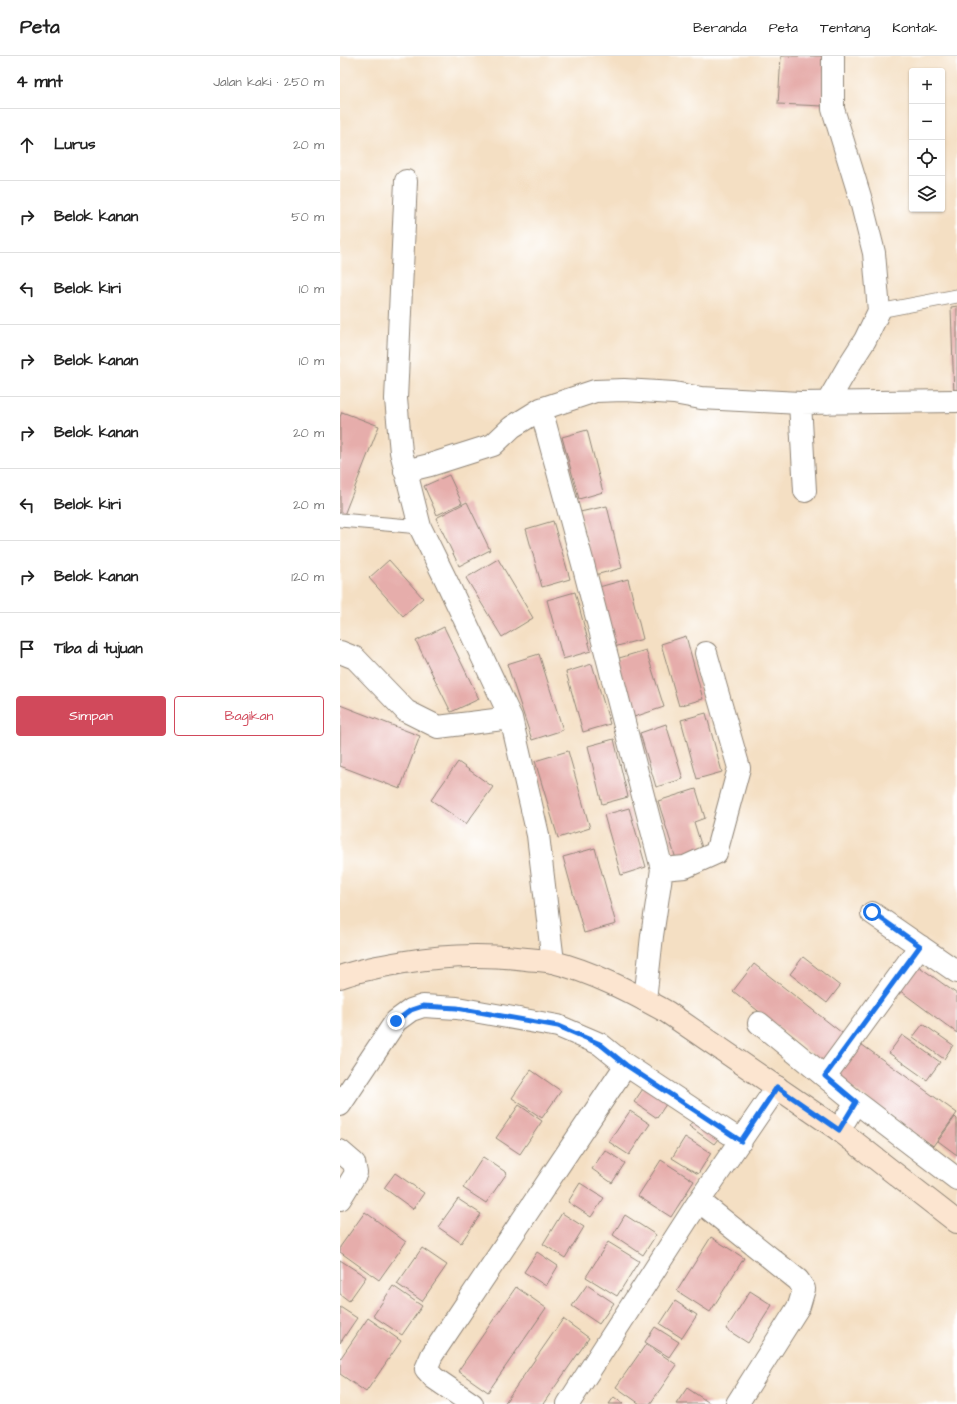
<!DOCTYPE html>
<html lang="id">
<meta charset="utf-8">
<style>
:root{--surface:#fff;--page:#f6f6f6;--text:#222;--muted:#767676;--line:#e0e0e0;--accent:#d1495b}
body{margin:0;font-family:"Architects Daughter",sans-serif;background:var(--page);color:var(--text)}
.controls{position:absolute;right:12px;top:12px;display:grid;overflow:hidden;border-radius:4px;box-shadow:0 1px 3px #0004}
.controls button{width:36px;height:36px;display:grid;place-items:center;padding:0;border:0;border-bottom:1px solid var(--line);background:var(--surface);color:var(--text);font:20px sans-serif}
.stop{position:absolute;width:12px;height:12px;margin:-9px;border:3px solid #1a73e8;border-radius:50%;background:#fff}
.stop.end{background:#1a73e8;border-color:#fff;box-shadow:0 1px 4px #0008}
.list{margin:0;padding:0;list-style:none}
h2{display:flex;justify-content:space-between;align-items:center;height:52px;margin:0;padding:0 16px;font-size:17px}
h2 small{font-size:13px;font-weight:400;color:var(--muted)}
.list li{display:grid;grid-template-columns:26px 1fr auto;gap:12px;align-items:center;box-sizing:border-box;height:72px;padding:0 16px;border-top:1px solid var(--line)}
.list b{display:block;font-size:15px;white-space:nowrap}
.list em{font-size:13px;font-style:normal;color:var(--muted)}
.actions{display:flex;gap:8px;padding:12px 16px}
.actions a{flex:1;padding:9px 0;border:1px solid var(--accent);border-radius:4px;text-align:center;font-size:14px;color:var(--accent)}
.actions .main{background:var(--accent);color:#fff}
.icon{flex:none;width:22px;height:22px;fill:none;stroke:currentColor;stroke-width:2;stroke-linecap:round;stroke-linejoin:round}
.map{position:relative;flex:none;width:617px;height:1348px;overflow:hidden}
header{display:flex;align-items:center;gap:24px;box-sizing:border-box;height:56px;padding:0 20px;background:var(--surface);border-bottom:1px solid var(--line)}
header strong{font-size:19px}
nav{display:flex;gap:22px;margin-inline-start:auto;font-size:14px}
main{display:flex}
aside{flex:1;background:var(--surface)}
.map>svg:first-child{display:block}
</style>
<header>
<strong>Peta</strong>
<nav><a>Beranda</a><a>Peta</a><a>Tentang</a><a>Kontak</a></nav>
</header>
<main>
<aside>
<h2>4 mnt<small>Jalan kaki · 250 m</small></h2>
<ul class="list">
<li><svg class="icon" aria-label="ahead" viewBox="0 0 24 24"><path d="M12 20V5M6 11l6-6 6 6"/></svg><div><b>Lurus</b></div><em>20 m</em></li>
<li><svg class="icon" aria-label="right" viewBox="0 0 24 24"><path d="M7 20v-9h11M14 6l5 5-5 5"/></svg><div><b>Belok kanan</b></div><em>50 m</em></li>
<li><svg class="icon" aria-label="left" viewBox="0 0 24 24"><path d="M17 20v-9H6M10 6l-5 5 5 5"/></svg><div><b>Belok kiri</b></div><em>10 m</em></li>
<li><svg class="icon" aria-label="right" viewBox="0 0 24 24"><path d="M7 20v-9h11M14 6l5 5-5 5"/></svg><div><b>Belok kanan</b></div><em>10 m</em></li>
<li><svg class="icon" aria-label="right" viewBox="0 0 24 24"><path d="M7 20v-9h11M14 6l5 5-5 5"/></svg><div><b>Belok kanan</b></div><em>20 m</em></li>
<li><svg class="icon" aria-label="left" viewBox="0 0 24 24"><path d="M17 20v-9H6M10 6l-5 5 5 5"/></svg><div><b>Belok kiri</b></div><em>20 m</em></li>
<li><svg class="icon" aria-label="right" viewBox="0 0 24 24"><path d="M7 20v-9h11M14 6l5 5-5 5"/></svg><div><b>Belok kanan</b></div><em>120 m</em></li>
<li><svg class="icon" aria-label="arrive" viewBox="0 0 24 24"><path d="M6 21V4h12l-3 4 3 4H6"/></svg><div><b>Tiba di tujuan</b></div></li>
</ul>
<div class="actions"><a class="main">Simpan</a><a>Bagikan</a></div>
</aside>
<div class="map">
<svg width="617" height="1348" viewBox="0 0 617 1348">
<rect width="100%" height="100%" fill="#fff"/>
<filter id="ink" filterUnits="userSpaceOnUse"><feTurbulence type="fractalNoise" baseFrequency=".025" numOctaves="2"/><feDisplacementMap in="SourceGraphic" scale="8" xChannelSelector="R" yChannelSelector="G"/><feConvolveMatrix kernelMatrix="1 2 1 2 8 2 1 2 1" color-interpolation-filters="sRGB"/></filter>
<filter id="wash" filterUnits="userSpaceOnUse"><feTurbulence type="fractalNoise" baseFrequency=".012" numOctaves="4" result="noise"/><feDisplacementMap in="SourceGraphic" scale="16" xChannelSelector="R" yChannelSelector="G"/><feGaussianBlur stdDeviation="0.9" result="paint"/><feColorMatrix in="noise" values="0 0 0 0 0 0 0 0 0 0 0 0 0 0 0 0 0 1.4 0 .05"/><feComposite in="paint" operator="in"/></filter>
<g filter="url(#wash)">
<rect width="100%" height="100%" fill="#f4dfc3"/>
<g id="blocks">
<!-- building -->
<path fill="#e6adab" d="M 441,0 L 486,0 L 483,50 L 438,48 Z
M 617,250 L 617,340 L 614,340 L 611,251 Z
M 2,356 L 39,370 L 4,459 L 0,458 L 0,361 Z
M 247,374 L 263,436 L 239,443 L 222,381 Z
M 109,419 L 122,447 L 97,459 L 84,430 Z
M 127,446 L 150,494 L 119,510 L 96,462 Z
M 267,450 L 282,512 L 255,519 L 240,456 Z
M 213,465 L 230,523 L 202,531 L 186,473 Z
M 158,503 L 193,562 L 162,581 L 126,522 Z
M 49,504 L 83,542 L 63,560 L 29,522 Z
M 288,523 L 303,583 L 274,591 L 259,531 Z
M 235,536 L 251,595 L 223,603 L 207,544 Z
M 104,571 L 139,643 L 111,656 L 76,585 Z
M 346,580 L 363,643 L 339,650 L 321,588 Z
M 306,594 L 324,651 L 294,661 L 276,603 Z
M 199,598 L 223,674 L 192,684 L 167,608 Z
M 252,608 L 270,668 L 243,676 L 226,616 Z
M 0,649 L 80,680 L 60,733 L 0,710 Z
M 366,657 L 382,716 L 357,723 L 341,664 Z
M 326,668 L 343,723 L 316,731 L 300,677 Z
M 274,683 L 288,741 L 262,748 L 248,690 Z
M 228,695 L 250,772 L 218,782 L 195,705 Z
M 118,706 L 153,731 L 126,768 L 91,744 Z
M 356,733 L 365,762 L 354,766 L 363,795 L 336,803 L 318,745 Z
M 289,752 L 306,811 L 281,819 L 264,759 Z
M 255,792 L 276,868 L 244,877 L 223,801 Z
M 463,901 L 500,930 L 487,947 L 450,918 Z
M 414,908 L 506,980 L 485,1008 L 393,935 Z
M 577,909 L 617,938 L 617,977 L 559,934 Z
M 583,968 L 613,989 L 604,1003 L 573,981 Z
M 562,979 L 600,1006 L 587,1024 L 549,997 Z
M 518,986 L 617,1057 L 593,1090 L 494,1019 Z
M 191,1014 L 221,1035 L 202,1062 L 172,1042 Z
M 307,1027 L 330,1042 L 317,1062 L 294,1046 Z
M 179,1049 L 202,1065 L 180,1098 L 156,1082 Z
M 290,1055 L 310,1068 L 289,1099 L 269,1086 Z
M 357,1059 L 382,1078 L 374,1088 L 349,1070 Z
M 615,1061 L 617,1063 L 617,1099 L 598,1085 Z
M 345,1081 L 371,1097 L 358,1118 L 332,1102 Z
M 265,1094 L 285,1107 L 272,1127 L 252,1113 Z
M 143,1101 L 167,1117 L 146,1147 L 123,1132 Z
M 321,1104 L 354,1125 L 331,1161 L 298,1140 Z
M 55,1117 L 84,1137 L 73,1153 L 44,1132 Z
M 240,1127 L 264,1142 L 251,1161 L 228,1146 Z
M 118,1143 L 141,1158 L 121,1187 L 98,1171 Z
M 25,1156 L 66,1186 L 39,1224 L 0,1196 L 0,1191 Z
M 222,1157 L 244,1171 L 225,1202 L 203,1188 Z
M 285,1159 L 316,1179 L 303,1199 L 273,1179 Z
M 371,1181 L 404,1202 L 370,1256 L 337,1235 Z
M 268,1186 L 299,1205 L 277,1240 L 246,1221 Z
M 82,1192 L 107,1209 L 82,1245 L 57,1228 Z
M 197,1196 L 218,1210 L 206,1230 L 184,1216 Z
M 0,1204 L 26,1221 L 9,1245 L 0,1238 Z
M 247,1229 L 274,1247 L 259,1268 L 232,1250 Z
M 53,1230 L 82,1250 L 62,1279 L 33,1260 Z
M 176,1231 L 206,1252 L 148,1336 L 118,1315 Z
M 410,1235 L 432,1249 L 408,1287 L 386,1273 Z
M 335,1245 L 357,1259 L 342,1282 L 320,1268 Z
M 0,1251 L 17,1262 L 0,1287 Z
M 28,1262 L 61,1285 L 26,1336 L 0,1318 L 0,1303 Z
M 223,1263 L 249,1282 L 203,1348 L 164,1348 Z
M 315,1271 L 339,1286 L 329,1301 L 305,1286 Z
M 306,1288 L 337,1309 L 310,1348 L 300,1348 L 276,1331 Z
M 347,1332 L 371,1348 L 336,1348 Z
M 274,1341 L 283,1348 L 269,1348 Z"/>
</g>
</g>
<g filter="url(#ink)">
<use href="#blocks" fill-opacity="0" stroke="#908577" stroke-width="1"/>
<g fill="none" stroke-linecap="round" stroke-linejoin="round">
<!-- lane casing -->
<g stroke="#908577" stroke-width="15">
<path id="lane" d="M 539,255 L 617,240
M 0,464 L 80,471"/>
</g>
<!-- street casing -->
<g stroke="#908577" stroke-width="24">
<path id="street" d="M 66,125 L 56,343 L 61,396 L 80,471 L 106,524 L 171,662 L 198,779 L 213,906
M 460,347 L 465,435
M 487,347 L 509,309 L 525,284 L 539,255 L 534,197 L 520,141 L 493,53 L 493,0
M 201,353 L 243,508 L 322,813 L 312,880 L 305,944
M 65,415 L 90,409 L 153,389 L 172,371 L 201,353 L 255,335 L 284,334 L 334,337 L 361,342 L 460,347 L 617,345
M 0,596 L 15,602 L 66,655 L 98,671 L 171,662
M 322,813 L 345,811 L 376,797 L 399,712 L 366,597
M 532,857 L 617,916
M 419,967 L 516,1046 L 617,1123
M 485,1020 L 580,890
M 0,1049 L 56,965 L 71,954 L 83,950 L 117,952 L 218,970 L 260,988 L 286,1009 L 401,1085
M 499,1074 L 516,1046
M 0,1095 L 14,1107 L 16,1117 L 0,1143
M 359,1145 L 458,1224 L 464,1233 L 459,1250 L 397,1348
M 132,1348 L 94,1322 L 86,1313 L 92,1299 L 286,1009
M 228,1348 L 359,1145 L 437,1031"/>
</g>
<!-- secondary casing -->
<g stroke="#908577" stroke-width="24">
<path id="secondary" d="M 0,921 C 21,913 43,910 65,906 C 106,899 145,898 186,903 C 195,904 204,904 213,906 C 253,916 291,936 327,956 L 499,1074 L 617,1166"/>
</g>
<!-- lane -->
<use href="#lane" stroke="#fff" stroke-width="13"/>
<!-- street -->
<use href="#street" stroke="#fff" stroke-width="22"/>
<!-- secondary -->
<use href="#secondary" stroke="#fce5d0" stroke-width="22"/>
</g>
</g>
<g fill="none" stroke-linecap="round" stroke-linejoin="round" filter="url(#ink)">
<!-- route -->
<path stroke="#1a73e8" stroke-width="5" d="M 56,965 L 71,954 L 83,950 L 117,952 L 218,970 L 260,988 L 286,1009 L 401,1085 L 437,1031 L 499,1074 L 516,1046 L 485,1020 L 580,890 L 532,856"/>
</g>
</svg>
<div class="controls">
<button>+</button>
<button>−</button>
<button><svg class="icon" aria-label="locate" viewBox="0 0 24 24"><circle cx="12" cy="12" r="6"/><path d="M12 2v4M12 18v4M2 12h4M18 12h4"/></svg></button>
<button><svg class="icon" aria-label="layers" viewBox="0 0 24 24"><path d="M12 4l9 5-9 5-9-5zM3 14l9 5 9-5"/></svg></button>
</div>
<div class="stop" style="left:532px;top:856px"></div>
<div class="stop end" style="left:56px;top:965px"></div>
</div>
</main>
